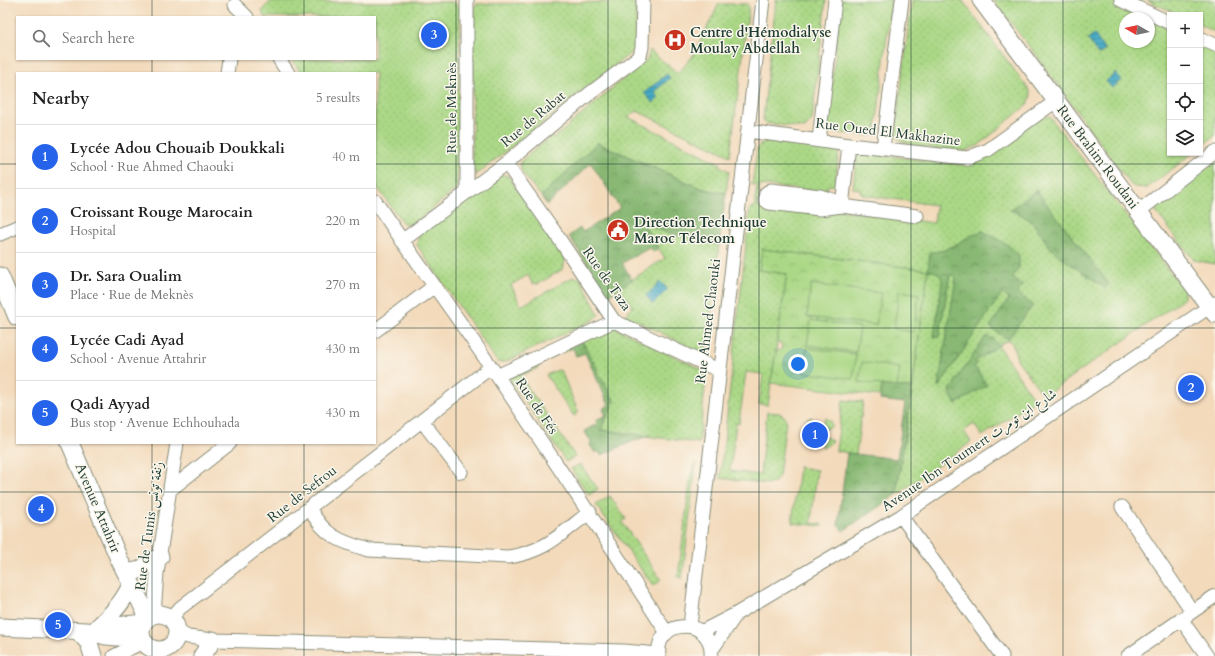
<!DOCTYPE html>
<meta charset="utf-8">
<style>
:root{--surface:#fff;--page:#f2f2f2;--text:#222;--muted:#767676;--line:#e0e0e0;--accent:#2563eb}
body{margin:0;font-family:Cardo,Amiri,serif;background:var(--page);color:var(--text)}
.controls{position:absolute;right:12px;top:12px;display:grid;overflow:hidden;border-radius:0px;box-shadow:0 1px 3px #0004}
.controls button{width:36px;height:36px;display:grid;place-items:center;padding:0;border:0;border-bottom:1px solid var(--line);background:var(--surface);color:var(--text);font:20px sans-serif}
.compass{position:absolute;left:1119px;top:12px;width:36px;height:36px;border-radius:50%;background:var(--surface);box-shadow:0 1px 3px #0004;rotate:279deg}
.you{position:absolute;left:798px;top:364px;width:14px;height:14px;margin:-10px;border:3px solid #fff;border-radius:50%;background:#1a73e8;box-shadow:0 0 0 6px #1a73e833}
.badge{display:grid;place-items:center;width:26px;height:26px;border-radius:50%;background:var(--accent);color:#fff;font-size:13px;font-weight:700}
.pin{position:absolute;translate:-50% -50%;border:2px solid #fff;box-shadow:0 1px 4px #0006}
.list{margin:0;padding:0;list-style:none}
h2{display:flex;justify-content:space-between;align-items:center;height:52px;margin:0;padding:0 16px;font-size:17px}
h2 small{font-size:13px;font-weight:400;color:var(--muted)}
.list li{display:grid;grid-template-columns:26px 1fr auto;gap:12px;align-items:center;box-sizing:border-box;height:64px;padding:0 16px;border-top:1px solid var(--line)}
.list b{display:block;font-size:15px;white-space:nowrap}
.list p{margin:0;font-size:13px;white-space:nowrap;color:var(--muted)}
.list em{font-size:13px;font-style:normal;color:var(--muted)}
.icon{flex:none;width:22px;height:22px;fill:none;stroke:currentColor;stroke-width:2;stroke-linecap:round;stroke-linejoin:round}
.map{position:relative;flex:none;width:1215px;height:656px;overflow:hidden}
.search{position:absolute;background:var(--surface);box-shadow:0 1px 3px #0004;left:16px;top:16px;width:360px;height:44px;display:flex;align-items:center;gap:10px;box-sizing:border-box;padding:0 14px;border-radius:0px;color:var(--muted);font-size:15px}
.panel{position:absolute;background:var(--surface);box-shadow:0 1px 3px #0004;left:16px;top:72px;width:360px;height:372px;border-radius:0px}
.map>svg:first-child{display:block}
</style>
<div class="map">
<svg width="1215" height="656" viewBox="0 0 1215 656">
<defs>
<pattern id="grass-dots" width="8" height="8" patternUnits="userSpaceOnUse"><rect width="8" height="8" fill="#abd886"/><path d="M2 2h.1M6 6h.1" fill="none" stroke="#93ba74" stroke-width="1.8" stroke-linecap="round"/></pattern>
<pattern id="forest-crowns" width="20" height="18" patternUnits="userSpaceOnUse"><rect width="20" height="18" fill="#88b873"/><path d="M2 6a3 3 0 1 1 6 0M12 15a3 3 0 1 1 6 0" fill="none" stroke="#6f975f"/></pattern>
<pattern id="park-crowns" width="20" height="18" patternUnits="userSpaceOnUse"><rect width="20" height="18" fill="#abd886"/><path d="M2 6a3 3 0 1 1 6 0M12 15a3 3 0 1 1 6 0" fill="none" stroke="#93ba74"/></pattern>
<pattern id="water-rules" width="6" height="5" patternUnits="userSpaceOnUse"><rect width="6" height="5" fill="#44a9c4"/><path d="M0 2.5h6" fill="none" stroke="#388ba0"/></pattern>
</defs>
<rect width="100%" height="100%" fill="#fbf7ec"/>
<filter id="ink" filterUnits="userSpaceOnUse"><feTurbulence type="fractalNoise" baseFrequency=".025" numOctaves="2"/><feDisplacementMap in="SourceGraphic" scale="8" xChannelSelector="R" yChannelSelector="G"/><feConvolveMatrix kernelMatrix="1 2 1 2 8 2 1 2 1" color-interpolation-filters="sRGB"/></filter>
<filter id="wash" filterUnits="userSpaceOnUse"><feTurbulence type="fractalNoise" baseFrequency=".012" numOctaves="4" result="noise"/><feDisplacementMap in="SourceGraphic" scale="16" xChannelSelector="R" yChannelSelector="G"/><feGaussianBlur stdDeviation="0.9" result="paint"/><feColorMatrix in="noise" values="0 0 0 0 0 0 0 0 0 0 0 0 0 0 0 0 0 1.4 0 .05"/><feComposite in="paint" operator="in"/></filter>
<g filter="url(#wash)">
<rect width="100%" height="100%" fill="#f3dabb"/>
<!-- grass -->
<path fill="url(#grass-dots)" stroke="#658a5d" d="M 776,0 L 826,0 L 812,120 L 805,128 L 765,123 L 763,119 Z
M 841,0 L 891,0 L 876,130 L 872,136 L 831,132 L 827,129 Z
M 912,0 L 962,0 L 1030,91 L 1031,96 L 1028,104 L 979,145 L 965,151 C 948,149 904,149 895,135 Z
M 993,0 L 1109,0 L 1147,18 L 1125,18 L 1125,42 L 1149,42 L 1149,19 L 1170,29 L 1170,153 L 1193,153 L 1147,188 L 1135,187 L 1131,185 L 1035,54 Z
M 1147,0 L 1215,0 L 1215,32 L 1200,25 L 1200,15 L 1179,15 Z
M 270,2 L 452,2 L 458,6 L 460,10 L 457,185 L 457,188 L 412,225 L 403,223 L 375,184 L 375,73 L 301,73 L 291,59 L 375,59 L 375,17 L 264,17 L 262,10 Z
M 629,2 L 633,3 L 636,6 L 636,47 L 633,51 L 477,174 L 472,170 L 474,9 L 476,4 Z
M 719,4 L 747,4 L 749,7 L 730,156 L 637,111 L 628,117 L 721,164 L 720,166 L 729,171 L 726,193 L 703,189 L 598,143 L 541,196 L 522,173 L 520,162 L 552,136 L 554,138 L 648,58 L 649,50 L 678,73 L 693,56 Z
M 1200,43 L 1215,51 L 1215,136 L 1200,147 Z
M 1041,115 L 1050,117 L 1184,290 L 1184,298 L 1182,300 L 1044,396 L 1017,359 L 1013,345 L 1008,340 L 998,345 L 1035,401 L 982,436 L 974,424 L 964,431 L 971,442 L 896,495 L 910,405 L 928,270 L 762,249 L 759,270 L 787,274 L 768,405 L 759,404 L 763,374 L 746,372 L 739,423 L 736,423 L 730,471 L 760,475 L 767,412 L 779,413 L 785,417 L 786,421 L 779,476 L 775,482 L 769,484 L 720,478 L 750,208 L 754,208 L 757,185 L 752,185 L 757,150 L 760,144 L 767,141 L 839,150 L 835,186 L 829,185 L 824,192 L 760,185 L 757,207 L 815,214 L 839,210 L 934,223 L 936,205 L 863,195 L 859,189 L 853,188 L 857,152 L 969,166 L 976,164 Z
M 1215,159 L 1215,264 L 1194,260 L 1156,212 L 1157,205 Z
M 500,174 L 508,176 L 566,256 L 563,269 L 538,284 L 532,283 L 528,275 L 511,285 L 521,306 L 573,277 L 580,278 L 599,315 L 593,320 L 505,362 L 498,362 L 496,360 L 417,245 L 419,234 Z
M 641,222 L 668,233 L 719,245 L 707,347 L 702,351 L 698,351 L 625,315 L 633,307 L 619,288 L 665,258 Z
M 613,327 L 703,370 L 706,378 L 699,443 L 601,430 L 614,401 L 582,341 Z
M 534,363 L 538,368 L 520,376 L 575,456 L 566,462 L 509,378 L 508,375 Z
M 558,370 L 561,371 L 578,411 L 577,414 L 574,416 L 546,375 Z
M 843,400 L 863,402 L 856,454 L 836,451 Z
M 811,417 L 817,429 L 820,429 L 825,418 L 830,421 L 832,426 L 821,431 L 820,433 L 832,441 L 828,445 L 823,448 L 817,434 L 810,447 L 802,439 L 816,433 L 803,425 L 806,420 Z
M 696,463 L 684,563 L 682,578 L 678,577 L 691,474 Z
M 580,464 L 598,489 L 589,495 L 571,469 Z
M 799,467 L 817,470 L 811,523 L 821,524 L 822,526 L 792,523 Z
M 610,496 L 626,519 L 622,522 L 661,580 L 653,586 L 596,505 Z"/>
<!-- forest -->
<path fill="url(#forest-crowns)" stroke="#547a54" d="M 597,143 L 703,189 L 726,193 L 719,245 L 668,233 L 642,222 L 658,248 L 653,252 L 649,248 L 622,263 L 632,280 L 608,296 L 569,236 L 580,228 L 583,232 L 620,208 L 591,163 L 547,205 L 541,196 Z
M 1036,190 L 1109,284 L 1105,288 C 1088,275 1069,265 1054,251 C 1034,231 1041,221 1010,210 Z
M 983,231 L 1008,245 L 1019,255 L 1019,268 L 1012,277 L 1023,285 L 1017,293 L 1033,305 L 1008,339 L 991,328 L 991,325 L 1009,299 L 1002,293 L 938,388 L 956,278 L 954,275 L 950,275 L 939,337 L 934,337 L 942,282 C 941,272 936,272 928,270 L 930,252 C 951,253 964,236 983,231 Z
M 986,336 L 993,339 L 998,346 L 975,361 L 977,364 L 974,366 L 987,385 L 956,404 L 950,394 L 951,388 Z
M 582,341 L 614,401 L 601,430 L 650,436 L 636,440 L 601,455 L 598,451 L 595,453 L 590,445 L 591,441 L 584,431 L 597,424 L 596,420 L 606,415 L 603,409 L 609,405 L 585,353 L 576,356 L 573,348 L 561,353 L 560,351 Z
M 882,385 L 912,388 L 896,495 L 843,531 L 838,526 L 847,453 L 897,459 L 905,403 L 880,400 Z"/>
<!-- park -->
<path fill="url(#park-crowns)" stroke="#658a5d" d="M 762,249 L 928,270 L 912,388 L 882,385 L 880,396 L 771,383 L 776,351 L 779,351 L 782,348 L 781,343 L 777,342 L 787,274 L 759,270 Z"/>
<!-- pitch -->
<path fill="#abd886" stroke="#658a5d" d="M 811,284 L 881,293 L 876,325 L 807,317 Z
M 899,291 L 919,294 L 914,332 L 894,329 Z
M 811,320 L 860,327 L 856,352 L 807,345 Z
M 807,348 L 856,354 L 853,379 L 803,372 Z
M 862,362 L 900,368 L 897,387 L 859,382 Z"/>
<!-- water -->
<path fill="url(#water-rules)" stroke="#32737c" d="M 1094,34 L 1105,50 L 1098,55 L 1088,39 Z
M 1116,73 L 1122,80 L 1112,88 L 1106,81 Z
M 667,74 L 670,78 L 654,92 L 659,98 L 653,103 L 644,93 Z
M 660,282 L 668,289 L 653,304 L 646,296 Z"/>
</g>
<g filter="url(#ink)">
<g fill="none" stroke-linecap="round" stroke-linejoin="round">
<!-- minor casing -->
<g stroke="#898c78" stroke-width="15">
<path id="minor" d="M 1121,0 L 1170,23
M 235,5 L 247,17
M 1200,38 L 1215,45
M 279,59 L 288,73
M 227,73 L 229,59
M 748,131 L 849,145 L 967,158 L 988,150 L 1056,101
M 819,140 L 835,0
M 883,148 L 902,0
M 506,163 L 554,231 L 614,321 L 718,370
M 467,191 L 467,0
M 375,201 C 413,257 453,311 491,367 C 551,455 609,543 667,633
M 842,203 L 820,196 L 771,190 L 766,193 L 765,200 L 769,203 L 820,209 L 842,206 L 917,216
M 842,206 L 849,145
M 1139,211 L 1215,152
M 0,234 L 17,227
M 402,241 L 506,163 L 589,94 L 640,56 L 642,47 L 643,0
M 375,331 L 433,287
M 497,376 L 614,321
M 422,421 L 461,472
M 171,489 L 230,443
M 1122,507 L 1192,611
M 310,509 C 324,536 341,542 369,550 L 508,557 C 545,552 561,534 590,512
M 901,516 L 1002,656
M 154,614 L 157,573 L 177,443
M 171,618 L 180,608 L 491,367
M 1181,619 L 1207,656
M 690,626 L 763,0
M 177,631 L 188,637 L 213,640 L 624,651 L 658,654
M 701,632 L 736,614 L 901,516 L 1215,303
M 711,651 L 735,616
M 114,656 L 143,642
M 659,656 C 654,617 714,616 711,656
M 1128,656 L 1215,596"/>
</g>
<!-- tertiary casing -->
<g stroke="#898c78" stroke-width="19">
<path id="tertiary" d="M 981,0 L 1215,314
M 0,276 L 17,317
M 70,443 L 119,559 L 148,617
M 126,573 L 140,570 L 160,557
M141 632a18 18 0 1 1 36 0a18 18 0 1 1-36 0Z
M 0,627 L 87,631 L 106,636 L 142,639
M 97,628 C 110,616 125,601 131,584
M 99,628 L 143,623
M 78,631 L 89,643 L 93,656
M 202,656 L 213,640"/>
</g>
<!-- minor -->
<use href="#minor" stroke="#fff" stroke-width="13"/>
<!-- tertiary -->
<use href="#tertiary" stroke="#fff" stroke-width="17"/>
</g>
</g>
<!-- grid -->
<path fill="none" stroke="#1f3d34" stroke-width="1" stroke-opacity="0.55" d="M 152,0 L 152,17M 304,0 L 304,17M 456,0 L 456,656M 608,0 L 608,656M 759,0 L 759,656M 911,0 L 911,656M 1063,0 L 1063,656M 152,59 L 152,73M 304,59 L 304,73M 0,164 L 17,164M 375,164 L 1215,164M 0,328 L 17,328M 375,328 L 1215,328M 152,443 L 152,656M 304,443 L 304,656M 0,492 L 1215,492"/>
<!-- icons -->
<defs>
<g id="hospital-disc" transform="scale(1.15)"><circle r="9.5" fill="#c8321e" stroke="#fbf7ec"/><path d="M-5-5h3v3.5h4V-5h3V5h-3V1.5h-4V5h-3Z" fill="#fff"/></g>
<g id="civic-disc" transform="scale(1.15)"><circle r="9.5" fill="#c8321e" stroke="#fbf7ec"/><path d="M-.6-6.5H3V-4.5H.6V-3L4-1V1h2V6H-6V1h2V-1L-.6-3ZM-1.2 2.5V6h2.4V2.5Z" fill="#fff"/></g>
</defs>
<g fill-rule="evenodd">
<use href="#hospital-disc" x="675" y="40"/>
<use href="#civic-disc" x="618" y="230"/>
</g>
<g text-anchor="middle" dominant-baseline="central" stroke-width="3" stroke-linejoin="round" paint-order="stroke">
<!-- poi labels -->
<g font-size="14" font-weight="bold" fill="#1f3d34" stroke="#fbf7ec" text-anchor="start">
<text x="690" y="32">Centre d'Hémodialyse<tspan x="690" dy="16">Moulay Abdellah</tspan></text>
<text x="634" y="222">Direction Technique<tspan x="634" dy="16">Maroc Télecom</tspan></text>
</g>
<!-- street labels -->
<g font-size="14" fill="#1f3d34" stroke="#fbf7ec">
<text transform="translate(451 108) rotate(-90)">Rue de Meknès</text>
<text transform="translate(533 119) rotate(-40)">Rue de Rabat</text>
<text transform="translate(888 132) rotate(7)">Rue Oued El Makhazine</text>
<text transform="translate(1098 157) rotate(53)">Rue Brahim Roudani</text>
<text transform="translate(607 279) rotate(55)">Rue de Taza</text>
<text transform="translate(708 321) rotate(-83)">Rue Ahmed Chaouki</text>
<text transform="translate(537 406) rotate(56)">Rue de Fés</text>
<text transform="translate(969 450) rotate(-34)">Avenue Ibn Toumert شارع ابن تومرت</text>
<text transform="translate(302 494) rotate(-38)">Rue de Sefrou</text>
<text transform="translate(98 508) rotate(67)">Avenue Attahrir</text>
<text transform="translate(149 526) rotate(-82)">Rue de Tunis زنقة تونس</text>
</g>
</g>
</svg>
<div class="controls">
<button>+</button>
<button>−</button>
<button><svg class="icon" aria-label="locate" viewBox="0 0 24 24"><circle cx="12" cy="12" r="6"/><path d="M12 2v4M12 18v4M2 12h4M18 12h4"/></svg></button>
<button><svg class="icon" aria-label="layers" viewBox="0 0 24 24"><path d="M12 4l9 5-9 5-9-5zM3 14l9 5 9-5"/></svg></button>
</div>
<svg class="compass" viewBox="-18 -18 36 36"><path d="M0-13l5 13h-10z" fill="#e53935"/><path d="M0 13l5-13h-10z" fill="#767676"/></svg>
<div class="you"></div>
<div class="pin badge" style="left:815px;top:435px">1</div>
<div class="pin badge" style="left:1191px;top:388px">2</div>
<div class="pin badge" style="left:434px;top:35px">3</div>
<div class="pin badge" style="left:41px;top:509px">4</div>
<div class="pin badge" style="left:58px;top:625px">5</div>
<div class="search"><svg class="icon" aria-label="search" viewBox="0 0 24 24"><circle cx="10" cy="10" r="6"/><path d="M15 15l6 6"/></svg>Search here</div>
<section class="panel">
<h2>Nearby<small>5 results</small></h2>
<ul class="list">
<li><span class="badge">1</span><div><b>Lycée Adou Chouaib Doukkali</b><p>School · Rue Ahmed Chaouki</p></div><em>40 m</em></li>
<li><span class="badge">2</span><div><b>Croissant Rouge Marocain</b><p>Hospital</p></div><em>220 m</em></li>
<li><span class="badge">3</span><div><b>Dr. Sara Oualim</b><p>Place · Rue de Meknès</p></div><em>270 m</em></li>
<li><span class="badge">4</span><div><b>Lycée Cadi Ayad</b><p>School · Avenue Attahrir</p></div><em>430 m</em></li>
<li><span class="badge">5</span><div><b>Qadi Ayyad</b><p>Bus stop · Avenue Echhouhada</p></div><em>430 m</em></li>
</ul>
</section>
</div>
